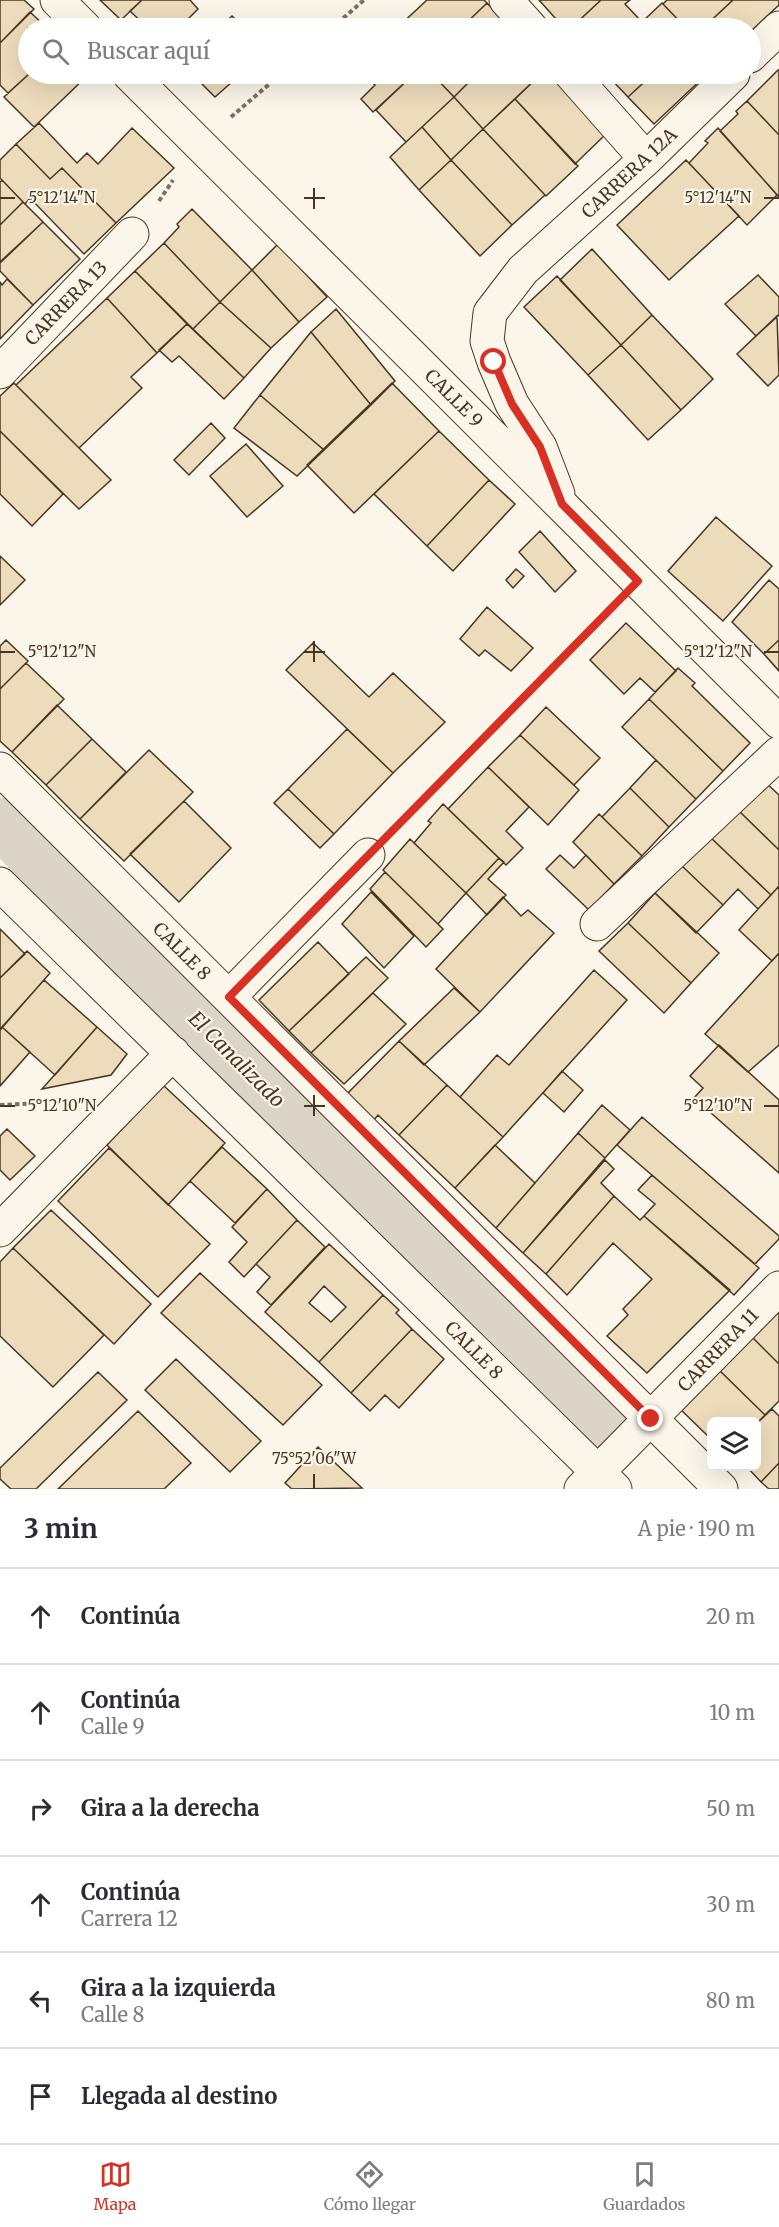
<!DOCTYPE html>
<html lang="es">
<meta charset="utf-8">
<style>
:root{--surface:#fff;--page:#f2f2f3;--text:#2b2b33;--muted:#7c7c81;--line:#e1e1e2;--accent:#d93025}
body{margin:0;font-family:Merriweather,serif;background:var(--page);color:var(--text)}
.controls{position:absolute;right:18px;bottom:18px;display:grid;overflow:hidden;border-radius:9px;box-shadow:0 6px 24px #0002}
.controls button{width:54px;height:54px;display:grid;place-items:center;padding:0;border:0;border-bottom:2px solid var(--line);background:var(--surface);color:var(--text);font:30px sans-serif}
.stop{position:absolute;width:18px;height:18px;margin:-14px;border:4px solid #d93025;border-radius:50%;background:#fff}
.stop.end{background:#d93025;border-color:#fff;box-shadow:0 2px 6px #0008}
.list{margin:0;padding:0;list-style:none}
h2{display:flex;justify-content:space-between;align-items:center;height:78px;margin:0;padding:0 24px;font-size:26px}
h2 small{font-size:20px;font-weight:400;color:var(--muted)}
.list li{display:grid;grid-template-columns:39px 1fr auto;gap:18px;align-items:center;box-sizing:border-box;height:96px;padding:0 24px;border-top:2px solid var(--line)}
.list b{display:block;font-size:22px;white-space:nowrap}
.list p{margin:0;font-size:20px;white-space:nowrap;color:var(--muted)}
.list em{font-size:20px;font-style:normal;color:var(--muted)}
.icon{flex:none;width:33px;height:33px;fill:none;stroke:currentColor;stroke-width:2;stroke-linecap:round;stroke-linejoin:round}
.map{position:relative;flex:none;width:779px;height:1489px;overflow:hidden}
.search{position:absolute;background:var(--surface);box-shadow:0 6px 24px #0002;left:18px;right:18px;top:18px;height:66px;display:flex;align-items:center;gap:15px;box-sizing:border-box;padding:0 21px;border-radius:33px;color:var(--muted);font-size:22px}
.sheet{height:654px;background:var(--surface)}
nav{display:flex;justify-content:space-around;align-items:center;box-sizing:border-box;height:84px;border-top:2px solid var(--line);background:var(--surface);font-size:16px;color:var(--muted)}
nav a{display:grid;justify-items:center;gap:3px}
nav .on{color:var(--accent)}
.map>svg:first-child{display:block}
</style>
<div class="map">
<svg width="779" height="1489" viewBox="0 0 779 1489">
<rect width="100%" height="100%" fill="#fbf6e9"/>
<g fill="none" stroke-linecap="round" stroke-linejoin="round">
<!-- canal -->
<path stroke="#dcd4c6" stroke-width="51" d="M 0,823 L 602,1422"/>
</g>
<!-- building -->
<path fill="#ecdcbc" stroke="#4a3520" stroke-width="1.5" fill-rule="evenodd" d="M 0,0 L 24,0 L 34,9 L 0,43 Z
M 100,0 L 142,0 L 121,20 Z
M 142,0 L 190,0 L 198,9 L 179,28 L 148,28 L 130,11 Z
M 427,0 L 484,0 L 487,3 L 461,28 L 397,28 Z
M 539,0 L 601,0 L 571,28 L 564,28 Z
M 601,0 L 630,0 L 625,4 L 642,22 L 636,28 L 571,28 Z
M 667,0 L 733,0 L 703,28 L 686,28 L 663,4 Z
M 733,0 L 779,0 L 779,5 L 750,32 L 750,28 L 703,28 Z
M 487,3 L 510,28 L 461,28 Z
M 662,3 L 686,28 L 636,28 L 642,22 Z
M 30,12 L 47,28 L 28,28 L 29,74 L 8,93 L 0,85 L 0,43 Z
M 232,16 L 244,28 L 219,28 Z
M 778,70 L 779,70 L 779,135 L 747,101 Z
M 29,74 L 89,74 L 34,127 L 4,97 Z
M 192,74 L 241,74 L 215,97 Z
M 364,74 L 414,74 L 373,112 L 361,99 L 375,85 Z
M 414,74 L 432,74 L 454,97 L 406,142 L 376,110 Z
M 432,74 L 477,74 L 454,97 Z
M 477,74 L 541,74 L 483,129 L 454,97 Z
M 541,74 L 552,74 L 607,133 L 575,164 L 515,99 Z
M 606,74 L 653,74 L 628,97 Z
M 653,74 L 707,74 L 654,124 L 628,97 Z
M 454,97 L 483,129 L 451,160 L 422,127 Z
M 515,99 L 578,166 L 546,196 L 483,129 Z
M 747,101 L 779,135 L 779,197 L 720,131 L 738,114 L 736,111 Z
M 39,123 L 77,163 L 87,153 L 98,164 L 132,128 L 174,168 L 116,223 L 62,168 L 50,179 L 16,144 Z
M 422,127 L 451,160 L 419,190 L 390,157 Z
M 718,128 L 777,195 L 747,225 L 689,163 L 708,143 L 705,141 Z
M 483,129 L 545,195 L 512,225 L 451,160 Z
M 16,144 L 50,179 L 62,168 L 116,223 L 84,254 L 30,198 L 25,204 L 0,178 L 0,160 Z
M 451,160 L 512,225 L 480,256 L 419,190 Z
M 686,160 L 739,216 L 669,280 L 617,225 Z
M 2,180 L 23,202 L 0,225 L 0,182 Z
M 23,202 L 43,222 L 0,262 L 0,225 Z
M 192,209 L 252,270 L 220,302 L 164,243 L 179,227 L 177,224 Z
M 43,222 L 80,259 L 33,305 L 0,271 L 0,263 Z
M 164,243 L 220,302 L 193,329 L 135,271 Z
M 278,244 L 327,297 L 299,322 L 252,270 Z
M 592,249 L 652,315 L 621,345 L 560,280 Z
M 252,270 L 299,322 L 271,348 L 220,302 Z
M 135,271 L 187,324 L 157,353 L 107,298 Z
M 758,275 L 779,297 L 779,315 L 756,336 L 725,304 Z
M 557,276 L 621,345 L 588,375 L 524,307 Z
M 7,279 L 33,305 L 0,339 L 0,282 L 2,285 Z
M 107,298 L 157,353 L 131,377 L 142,388 L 79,448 L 16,385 Z
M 220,302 L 271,348 L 244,378 L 193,329 Z
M 336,309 L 395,381 L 371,405 L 311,332 Z
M 652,315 L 713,379 L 681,410 L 621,345 Z
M 777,316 L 779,375 L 768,386 L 737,354 Z
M 187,324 L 244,378 L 224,399 L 179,356 L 172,362 L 159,350 Z
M 311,332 L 371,405 L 324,450 L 260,395 Z
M 621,345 L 681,410 L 648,440 L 588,375 Z
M 14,383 L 111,480 L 79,509 L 0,431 L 0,396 Z
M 392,383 L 439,431 L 354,513 L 307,465 Z
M 260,395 L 324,450 L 297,476 L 234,428 Z
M 211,423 L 225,438 L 189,475 L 174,460 Z
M 0,431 L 63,494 L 32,526 L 0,494 Z
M 439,431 L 489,480 L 427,546 L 374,494 Z
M 246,444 L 283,486 L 247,517 L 210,476 Z
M 489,480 L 515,504 L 453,571 L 427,546 Z
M 716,517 L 772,566 L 723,621 L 668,571 Z
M 540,531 L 576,571 L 555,592 L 519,552 Z
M 0,556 L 25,580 L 0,605 Z
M 516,569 L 524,576 L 513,588 L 506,580 Z
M 769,580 L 779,589 L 779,640 L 764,654 L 732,622 Z
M 487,607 L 533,648 L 511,671 L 485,650 L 479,656 L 460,639 Z
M 626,623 L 676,671 L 655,692 L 640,678 L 624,694 L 590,660 Z
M 6,640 L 28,661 L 0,689 L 0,646 Z
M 779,640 L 779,671 L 764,654 Z
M 313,643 L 369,697 L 393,673 L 445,722 L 393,773 L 286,670 Z
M 26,663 L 64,699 L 12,752 L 0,741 L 0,689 Z
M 678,668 L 695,683 L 692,686 L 750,743 L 723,771 L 649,699 Z
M 649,699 L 723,771 L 696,799 L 622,727 Z
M 57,705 L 92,739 L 46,785 L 12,752 Z
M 546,707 L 600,758 L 574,785 L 520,735 Z
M 347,729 L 393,773 L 334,834 L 288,789 Z
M 520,735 L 579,790 L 548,825 L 488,767 Z
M 92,739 L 126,772 L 80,819 L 46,785 Z
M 149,750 L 193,792 L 124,861 L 80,819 Z
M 656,760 L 696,799 L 669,827 L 630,788 Z
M 488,767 L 529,807 L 506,831 L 523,848 L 506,865 L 448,809 Z
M 764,781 L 779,795 L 779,850 L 737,809 Z
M 630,788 L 669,827 L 642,856 L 602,817 Z
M 288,789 L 334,834 L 320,848 L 274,803 Z
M 184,801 L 231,848 L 179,902 L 130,854 Z
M 443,804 L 499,858 L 466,893 L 414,843 L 431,823 L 428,821 Z
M 737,809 L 779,850 L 779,886 L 771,895 L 710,837 Z
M 599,814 L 642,856 L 614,884 L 573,842 Z
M 710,837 L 771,895 L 758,909 L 738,889 L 723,905 L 682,866 Z
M 410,839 L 466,893 L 438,924 L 383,870 Z
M 560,855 L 574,868 L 586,855 L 614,884 L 589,910 L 546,869 Z
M 499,858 L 504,862 L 488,879 L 506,895 L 487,915 L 466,893 Z
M 682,866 L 723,905 L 696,933 L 655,893 Z
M 385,872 L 443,929 L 426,947 L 370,889 Z
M 779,886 L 779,953 L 772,961 L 739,930 Z
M 371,892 L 414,936 L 384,968 L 342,924 Z
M 655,893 L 719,953 L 691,983 L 628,923 Z
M 503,897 L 521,916 L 528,910 L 554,933 L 480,1012 L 436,969 Z
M 628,923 L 691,983 L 664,1013 L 599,951 Z
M 0,929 L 25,954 L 0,978 Z
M 318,942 L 349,974 L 289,1031 L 259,1000 Z
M 27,951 L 50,973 L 0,1030 L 0,978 Z
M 779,953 L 779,1045 L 748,1072 L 705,1034 Z
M 366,957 L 388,978 L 311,1053 L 289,1031 Z
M 594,970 L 627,1000 L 503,1137 L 460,1097 L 497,1055 L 509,1065 Z
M 44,980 L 97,1027 L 55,1075 L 2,1027 Z
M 454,988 L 480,1012 L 424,1065 L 399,1041 Z
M 373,993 L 406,1024 L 344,1084 L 311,1053 Z
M 2,1027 L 30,1052 L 0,1086 L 0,1030 Z
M 97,1027 L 127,1054 L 111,1075 L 42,1089 Z
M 399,1041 L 447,1085 L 399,1135 L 378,1115 L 374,1120 L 347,1094 Z
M 719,1045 L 779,1100 L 779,1173 L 694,1098 L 703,1088 L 690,1076 Z
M 562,1071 L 583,1090 L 564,1112 L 543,1093 Z
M 163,1085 L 225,1143 L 168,1205 L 107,1145 Z
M 447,1085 L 503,1137 L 455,1188 L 399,1135 Z
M 602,1105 L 630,1130 L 605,1158 L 578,1133 Z
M 642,1117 L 779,1236 L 779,1239 L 755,1264 L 617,1145 Z
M 7,1129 L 35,1156 L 10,1180 L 0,1170 L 0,1136 Z
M 578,1133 L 605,1158 L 523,1253 L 496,1228 Z
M 495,1145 L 535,1183 L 496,1228 L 455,1188 Z
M 222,1147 L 267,1189 L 235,1223 L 190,1181 Z
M 109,1148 L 210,1244 L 158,1297 L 58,1201 Z
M 605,1160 L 614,1169 L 601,1183 L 614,1196 L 546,1274 L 523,1253 Z
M 652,1175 L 759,1268 L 734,1295 L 644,1216 L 655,1204 L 638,1190 Z
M 267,1189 L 297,1220 L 244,1277 L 229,1262 L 247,1242 L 232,1227 Z
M 614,1196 L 640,1220 L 644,1216 L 730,1290 L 647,1373 L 607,1336 L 628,1315 L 623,1309 L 652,1279 L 613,1243 L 567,1295 L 546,1274 Z
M 51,1210 L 151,1304 L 114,1344 L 13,1248 Z
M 297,1220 L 325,1247 L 271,1305 L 257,1292 L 270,1277 L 256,1264 Z
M 329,1244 L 383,1295 L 319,1362 L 265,1312 ZM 324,1286 L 346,1307 L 331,1322 L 309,1303 Z
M 13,1248 L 104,1335 L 53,1387 L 0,1336 L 0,1262 Z
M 200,1273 L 322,1385 L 283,1425 L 161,1313 Z
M 383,1295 L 399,1310 L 396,1313 L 412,1329 L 351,1393 L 319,1362 Z
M 779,1303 L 779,1364 L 750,1335 Z
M 412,1329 L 444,1359 L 399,1408 L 385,1395 L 370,1411 L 351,1393 Z
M 750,1335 L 779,1364 L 779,1401 L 765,1415 L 718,1369 Z
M 176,1359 L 261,1441 L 230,1472 L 145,1390 Z
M 714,1365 L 765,1415 L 756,1424 L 756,1422 L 712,1422 L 712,1440 L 676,1405 Z
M 98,1372 L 127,1400 L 36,1489 L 11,1489 L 0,1479 L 0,1468 Z
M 772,1409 L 779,1416 L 779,1463 L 761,1482 L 746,1466 L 756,1466 L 756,1424 Z
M 138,1411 L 191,1463 L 164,1489 L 58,1489 Z
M 318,1447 L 362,1488 L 292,1489 L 285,1483 Z
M 779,1463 L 779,1489 L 769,1489 L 761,1482 Z"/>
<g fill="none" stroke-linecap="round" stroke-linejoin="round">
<!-- minor casing -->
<g stroke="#4a3520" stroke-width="35">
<path id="minor" d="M 57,0 L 85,28
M 506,0 L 531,28
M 750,56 L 779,28
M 129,74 L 779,722
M 571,74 L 646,159
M 0,372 L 132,234
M 558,494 L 540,447 L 512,404 L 494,362 L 487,341 L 490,313 L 523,270 L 646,159 L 733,74
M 0,769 L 721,1489
M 0,884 L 615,1489
M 597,924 L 779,753
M 229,997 L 368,855
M 0,1230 L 173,1053
M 581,1489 L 779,1288"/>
</g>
<!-- path -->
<path stroke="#7f6f5c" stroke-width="4" stroke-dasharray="4.5 3" stroke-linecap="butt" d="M 332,28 L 364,0
M 231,117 L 281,74
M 159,201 L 173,180
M 398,825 L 608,612
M 0,1105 L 64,1102"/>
<!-- minor -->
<use href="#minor" stroke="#fbf6e9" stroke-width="33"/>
</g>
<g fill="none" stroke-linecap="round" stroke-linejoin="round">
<!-- route -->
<path stroke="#d93025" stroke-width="8" d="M 494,362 L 512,404 L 540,447 L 562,504 L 638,581 L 229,997 L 651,1419"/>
</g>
<!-- ticks -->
<path fill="none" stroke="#4a3520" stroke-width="2" d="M 314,188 L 314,209M 0,198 L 15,198M 304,198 L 325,198M 764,198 L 779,198M 314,641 L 314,662M 0,652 L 15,652M 304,652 L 325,652M 764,652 L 779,652M 314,1095 L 314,1116M 0,1106 L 15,1106M 304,1106 L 325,1106M 764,1106 L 779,1106M 314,1474 L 314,1489"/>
<g text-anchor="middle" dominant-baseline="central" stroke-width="4.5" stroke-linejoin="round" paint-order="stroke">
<!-- street labels -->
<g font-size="18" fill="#4a3520" stroke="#fbf6e9">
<text transform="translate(629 173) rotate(-43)">CARRERA 12A</text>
<text transform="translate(66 303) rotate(-46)">CARRERA 13</text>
<text transform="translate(454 398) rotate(45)">CALLE 9</text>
<text transform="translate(182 951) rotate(45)">CALLE 8</text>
<text transform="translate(474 1350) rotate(45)">CALLE 8</text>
<text transform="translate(718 1350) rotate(-46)">CARRERA 11</text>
</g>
<!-- water labels -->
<g font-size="20" font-style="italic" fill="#4a3520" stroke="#fbf6e9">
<text transform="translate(237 1059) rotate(45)">El Canalizado</text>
</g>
</g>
<g font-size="15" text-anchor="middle" fill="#4a3520" stroke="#fbf6e9" stroke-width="4.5" stroke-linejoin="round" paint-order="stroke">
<text x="62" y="203">5°12'14"N</text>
<text x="718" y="203">5°12'14"N</text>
<text x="62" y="657">5°12'12"N</text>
<text x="718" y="657">5°12'12"N</text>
<text x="62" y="1111">5°12'10"N</text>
<text x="718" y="1111">5°12'10"N</text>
<text x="314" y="1464">75°52'06"W</text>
</g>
</svg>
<div class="controls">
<button><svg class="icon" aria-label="layers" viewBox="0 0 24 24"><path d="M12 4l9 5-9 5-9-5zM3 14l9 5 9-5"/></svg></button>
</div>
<div class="stop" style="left:494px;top:362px"></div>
<div class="stop end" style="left:651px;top:1419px"></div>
<div class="search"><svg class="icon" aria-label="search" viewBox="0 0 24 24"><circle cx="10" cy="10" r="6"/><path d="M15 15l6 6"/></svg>Buscar aquí</div>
</div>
<section class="sheet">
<h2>3 min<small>A pie · 190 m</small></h2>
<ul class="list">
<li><svg class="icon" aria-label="ahead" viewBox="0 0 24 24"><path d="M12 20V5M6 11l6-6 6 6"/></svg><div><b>Continúa</b></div><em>20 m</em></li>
<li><svg class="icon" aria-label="ahead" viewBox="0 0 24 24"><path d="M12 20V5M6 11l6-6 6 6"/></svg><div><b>Continúa</b><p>Calle 9</p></div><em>10 m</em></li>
<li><svg class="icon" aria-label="right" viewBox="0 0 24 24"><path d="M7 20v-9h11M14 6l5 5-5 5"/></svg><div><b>Gira a la derecha</b></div><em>50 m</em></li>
<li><svg class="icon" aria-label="ahead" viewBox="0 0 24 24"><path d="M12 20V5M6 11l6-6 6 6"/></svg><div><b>Continúa</b><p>Carrera 12</p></div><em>30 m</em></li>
<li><svg class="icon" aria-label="left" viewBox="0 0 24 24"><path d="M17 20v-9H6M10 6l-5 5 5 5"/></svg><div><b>Gira a la izquierda</b><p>Calle 8</p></div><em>80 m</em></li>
<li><svg class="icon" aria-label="arrive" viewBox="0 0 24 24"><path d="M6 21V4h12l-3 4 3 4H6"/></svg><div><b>Llegada al destino</b></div></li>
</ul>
</section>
<nav>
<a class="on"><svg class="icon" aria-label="map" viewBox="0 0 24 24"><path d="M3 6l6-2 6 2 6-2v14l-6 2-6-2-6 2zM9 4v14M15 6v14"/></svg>Mapa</a>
<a><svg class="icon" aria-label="directions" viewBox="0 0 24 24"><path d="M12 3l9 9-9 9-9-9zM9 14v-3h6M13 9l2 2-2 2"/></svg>Cómo llegar</a>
<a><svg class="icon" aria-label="saved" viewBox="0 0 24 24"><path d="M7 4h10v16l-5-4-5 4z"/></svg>Guardados</a>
</nav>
